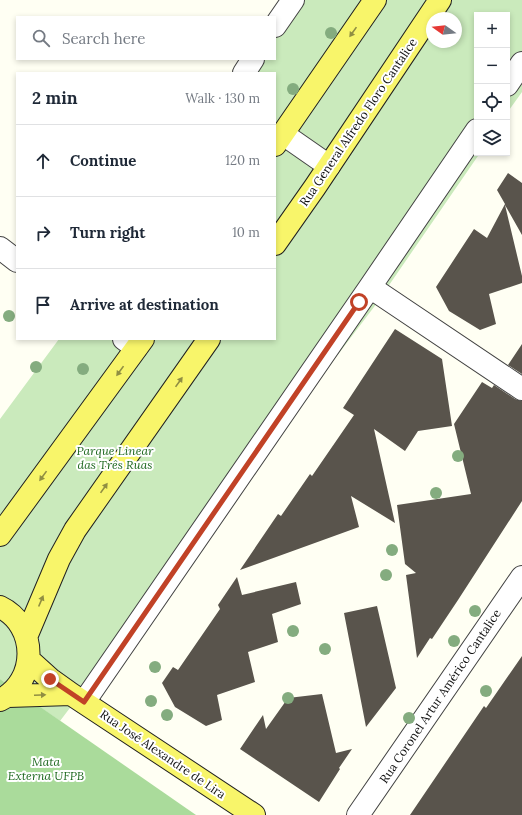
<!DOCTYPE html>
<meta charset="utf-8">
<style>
:root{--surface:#fff;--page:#f2f2f3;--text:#1f2937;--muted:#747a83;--line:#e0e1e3}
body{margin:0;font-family:Lora,serif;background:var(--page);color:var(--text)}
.controls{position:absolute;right:12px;top:12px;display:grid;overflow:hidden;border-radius:0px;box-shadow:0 2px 6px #0003}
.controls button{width:36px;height:36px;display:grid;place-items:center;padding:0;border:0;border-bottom:1px solid var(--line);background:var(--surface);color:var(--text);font:20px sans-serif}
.compass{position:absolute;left:426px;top:12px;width:36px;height:36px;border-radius:50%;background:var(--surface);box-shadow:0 2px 6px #0003;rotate:285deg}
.stop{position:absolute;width:12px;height:12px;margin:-9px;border:3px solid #c14227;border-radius:50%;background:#fff}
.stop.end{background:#c14227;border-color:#fff;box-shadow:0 1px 4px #0008}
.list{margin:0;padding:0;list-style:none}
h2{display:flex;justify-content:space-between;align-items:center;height:52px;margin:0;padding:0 16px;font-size:17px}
h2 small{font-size:13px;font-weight:400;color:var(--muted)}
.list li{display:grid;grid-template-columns:26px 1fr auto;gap:12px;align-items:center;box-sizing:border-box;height:72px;padding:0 16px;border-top:1px solid var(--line)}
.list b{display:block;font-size:15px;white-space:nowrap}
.list em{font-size:13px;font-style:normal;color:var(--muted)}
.icon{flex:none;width:22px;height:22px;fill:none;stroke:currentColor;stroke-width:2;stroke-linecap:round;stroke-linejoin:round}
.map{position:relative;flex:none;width:522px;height:815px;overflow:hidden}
.search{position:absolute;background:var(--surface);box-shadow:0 2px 6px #0003;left:16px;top:16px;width:260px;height:44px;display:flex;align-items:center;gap:10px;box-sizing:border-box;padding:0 14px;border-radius:0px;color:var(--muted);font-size:15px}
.panel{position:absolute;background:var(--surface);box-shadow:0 2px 6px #0003;left:16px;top:72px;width:260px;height:268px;border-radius:0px}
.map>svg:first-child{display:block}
</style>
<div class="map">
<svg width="522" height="815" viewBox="0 0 522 815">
<rect width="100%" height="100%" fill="#fffff3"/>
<!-- green -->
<path fill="#caeabc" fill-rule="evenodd" d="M 290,0 L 522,0 L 522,92 L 507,113 L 507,15 L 477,15 L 477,153 L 480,153 L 374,307 L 60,721 L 0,679 L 0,419 L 59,339 L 275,339 L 275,73 L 241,73 L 250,59 L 275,59 L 275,22 ZM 432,18 L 456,18 L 456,42 L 432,42 Z"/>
<!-- forest -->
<path fill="#aadb9b" d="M 0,679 L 196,815 L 0,815 Z"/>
<!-- building -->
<path fill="#59544c" d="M 508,173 L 522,183 L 522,235 L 505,205 L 522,276 L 522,283 L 489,294 L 496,324 L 480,330 L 449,311 L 436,287 L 474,229 L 487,238 L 505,204 L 497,190 Z
M 395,329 L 442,359 L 452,426 L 418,431 L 405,451 L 374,429 L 395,523 L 351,496 L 359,527 L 240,570 L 278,514 L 281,516 L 310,474 L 312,476 L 354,415 L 343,408 Z
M 522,344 L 522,374 L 508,365 Z
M 482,382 L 492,388 L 494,385 L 515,399 L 522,401 L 522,501 L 458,600 L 432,639 L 430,638 L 417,658 L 406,575 L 416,573 L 405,564 L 397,505 L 471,494 L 454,424 Z
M 237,577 L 242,595 L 296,582 L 301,604 L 272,614 L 278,642 L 248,652 L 255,682 L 217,695 L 222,720 L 206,726 L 175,707 L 162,683 L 173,667 L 178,670 L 220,609 L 218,605 Z
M 377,606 L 396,688 L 366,727 L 344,613 Z
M 522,656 L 522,815 L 410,815 L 484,706 L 486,708 Z
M 322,694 L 336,753 L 352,749 L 339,768 L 340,769 L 319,802 L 240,749 L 263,715 L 266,729 L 288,698 Z"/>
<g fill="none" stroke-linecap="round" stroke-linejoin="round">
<!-- minor casing -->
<g stroke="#434343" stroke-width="24">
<path id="minor" d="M 275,26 L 293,0
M 244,73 L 253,59
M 507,85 L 522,63
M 283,134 L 329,166
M 0,248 L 17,261
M 370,287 L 522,389
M 124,339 L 136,348
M 84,702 L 370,287 L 477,130
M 358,815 L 522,577"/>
</g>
<!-- major casing -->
<g stroke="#212121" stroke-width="24">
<path id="major" d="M 275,145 L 375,0
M 275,244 L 315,187 L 440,0
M 0,535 L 143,339
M 0,607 C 38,625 38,682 0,700
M 26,637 L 59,559 L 75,530 L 209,339
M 29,660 L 50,679 L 71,694 L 254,815
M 8,696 L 71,694"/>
</g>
<!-- minor -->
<use href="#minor" stroke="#fff" stroke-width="22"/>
<!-- major -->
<use href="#major" stroke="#f8f56a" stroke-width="22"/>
</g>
<!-- trees -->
<g fill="#84ac7f">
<circle cx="331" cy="33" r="6"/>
<circle cx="293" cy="89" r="6"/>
<circle cx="9" cy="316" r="6"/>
<circle cx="36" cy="367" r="6"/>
<circle cx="83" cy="369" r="6"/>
<circle cx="458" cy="456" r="6"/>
<circle cx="436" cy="493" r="6"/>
<circle cx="392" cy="550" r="6"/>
<circle cx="386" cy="575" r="6"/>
<circle cx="475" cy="611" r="6"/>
<circle cx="293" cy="631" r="6"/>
<circle cx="454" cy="641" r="6"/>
<circle cx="325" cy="649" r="6"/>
<circle cx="155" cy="667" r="6"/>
<circle cx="486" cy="691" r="6"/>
<circle cx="288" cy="698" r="6"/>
<circle cx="151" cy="701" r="6"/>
<circle cx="167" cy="715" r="6"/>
<circle cx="409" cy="718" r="6"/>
</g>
<!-- one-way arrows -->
<defs><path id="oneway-solid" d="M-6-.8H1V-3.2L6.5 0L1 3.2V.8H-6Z"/></defs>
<g fill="#908e42">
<use href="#oneway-solid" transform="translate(353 32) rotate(125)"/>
<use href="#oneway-solid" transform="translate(120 371) rotate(126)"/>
<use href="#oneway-solid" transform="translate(179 382) rotate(-55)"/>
<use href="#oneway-solid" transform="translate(43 476) rotate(126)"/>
<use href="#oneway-solid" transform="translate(104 488) rotate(-55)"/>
<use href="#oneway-solid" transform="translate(41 601) rotate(-67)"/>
<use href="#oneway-solid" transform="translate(40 695) rotate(-2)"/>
</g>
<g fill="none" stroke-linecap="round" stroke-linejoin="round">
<!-- route -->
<path stroke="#c14227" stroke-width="5" d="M 50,679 L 84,702 L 359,302"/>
</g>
<g text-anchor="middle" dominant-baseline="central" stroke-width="4" stroke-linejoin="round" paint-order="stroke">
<!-- street labels -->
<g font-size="12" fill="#101010" stroke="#fff">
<text transform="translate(358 122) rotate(-56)">Rua General Alfredo Floro Cantalice</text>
<text transform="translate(440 696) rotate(-56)">Rua Coronel Artur Américo Cantalice</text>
<text transform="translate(163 754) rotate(34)">Rua José Alexandre de Lira</text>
</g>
<!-- park labels -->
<g font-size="12" font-style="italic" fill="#1f6920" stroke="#fff">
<text x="115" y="450">Parque Linear<tspan x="115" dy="14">das Três Ruas</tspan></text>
<text x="46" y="761">Mata<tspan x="46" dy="14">Externa UFPB</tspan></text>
</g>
</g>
</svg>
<div class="controls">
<button>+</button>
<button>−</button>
<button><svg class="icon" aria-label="locate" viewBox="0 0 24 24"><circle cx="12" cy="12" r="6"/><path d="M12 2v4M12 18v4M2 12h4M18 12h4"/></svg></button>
<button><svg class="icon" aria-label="layers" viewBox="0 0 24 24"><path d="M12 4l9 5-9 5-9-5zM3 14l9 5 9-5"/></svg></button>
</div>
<svg class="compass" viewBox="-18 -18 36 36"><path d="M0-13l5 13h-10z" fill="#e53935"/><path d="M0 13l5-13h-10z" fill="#747a83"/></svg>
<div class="stop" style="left:359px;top:302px"></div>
<div class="stop end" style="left:50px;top:679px"></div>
<div class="search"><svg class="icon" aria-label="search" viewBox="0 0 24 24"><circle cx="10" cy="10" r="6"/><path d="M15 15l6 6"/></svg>Search here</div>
<section class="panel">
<h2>2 min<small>Walk · 130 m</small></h2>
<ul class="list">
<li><svg class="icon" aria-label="ahead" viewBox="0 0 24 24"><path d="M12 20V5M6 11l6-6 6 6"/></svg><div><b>Continue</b></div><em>120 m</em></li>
<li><svg class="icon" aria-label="right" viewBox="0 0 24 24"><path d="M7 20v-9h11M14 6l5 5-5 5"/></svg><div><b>Turn right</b></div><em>10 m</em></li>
<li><svg class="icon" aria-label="arrive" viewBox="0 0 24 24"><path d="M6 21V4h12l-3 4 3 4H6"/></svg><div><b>Arrive at destination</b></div></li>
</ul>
</section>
</div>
